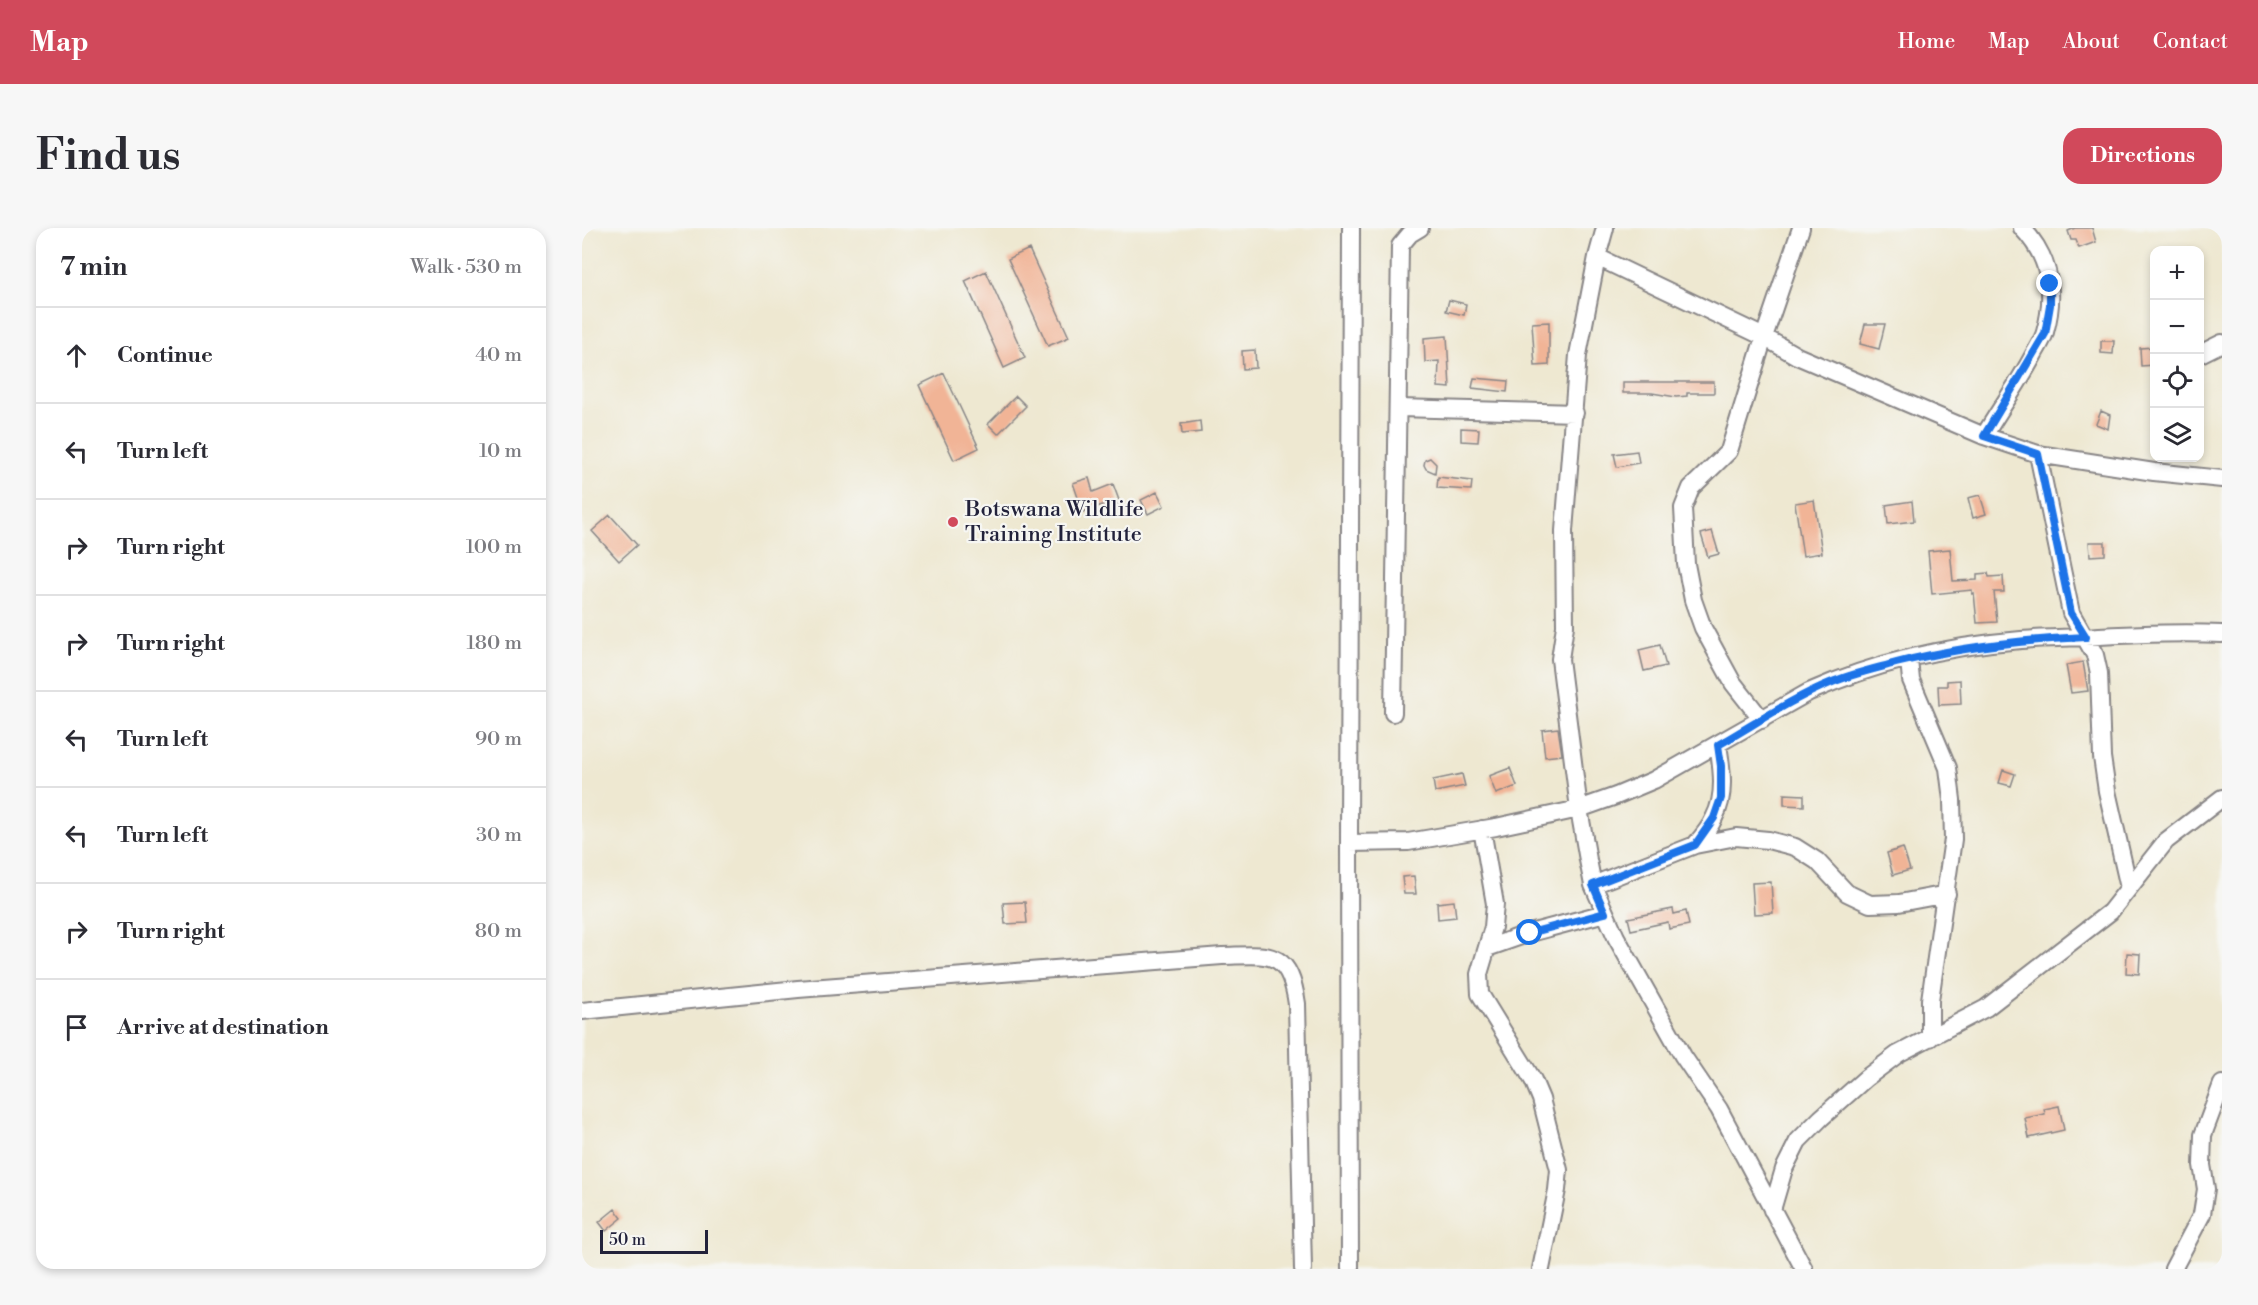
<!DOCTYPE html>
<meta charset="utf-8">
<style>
:root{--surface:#fff;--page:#f7f7f7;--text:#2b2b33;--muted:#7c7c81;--line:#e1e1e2;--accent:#d1495b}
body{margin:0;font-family:"Libre Bodoni",serif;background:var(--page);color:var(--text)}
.controls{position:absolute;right:18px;top:18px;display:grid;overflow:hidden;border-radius:12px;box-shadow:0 3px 9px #0003}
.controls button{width:54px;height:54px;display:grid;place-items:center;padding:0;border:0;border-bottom:2px solid var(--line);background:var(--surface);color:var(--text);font:30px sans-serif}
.scale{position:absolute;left:18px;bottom:15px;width:108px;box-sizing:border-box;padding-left:6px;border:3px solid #22223b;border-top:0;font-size:16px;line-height:21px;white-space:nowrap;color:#22223b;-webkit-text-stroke:4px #f6f6f2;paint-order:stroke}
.stop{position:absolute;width:18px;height:18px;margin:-14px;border:4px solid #1a73e8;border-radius:50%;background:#fff}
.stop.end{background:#1a73e8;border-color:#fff;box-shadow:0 2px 6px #0008}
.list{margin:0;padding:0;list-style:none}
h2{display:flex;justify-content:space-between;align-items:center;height:78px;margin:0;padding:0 24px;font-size:26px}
h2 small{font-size:20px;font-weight:400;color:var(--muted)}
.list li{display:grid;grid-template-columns:39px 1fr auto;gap:18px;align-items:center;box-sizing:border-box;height:96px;padding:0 24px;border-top:2px solid var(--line)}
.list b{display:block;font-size:22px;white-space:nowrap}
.list em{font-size:20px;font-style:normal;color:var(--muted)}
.icon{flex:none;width:33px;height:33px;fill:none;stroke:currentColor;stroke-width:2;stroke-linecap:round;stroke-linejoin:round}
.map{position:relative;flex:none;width:1640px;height:1041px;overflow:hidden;border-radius:18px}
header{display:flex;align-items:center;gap:36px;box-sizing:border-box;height:84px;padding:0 30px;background:var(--accent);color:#fff}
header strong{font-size:28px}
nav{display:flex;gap:33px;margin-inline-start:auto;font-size:21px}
.intro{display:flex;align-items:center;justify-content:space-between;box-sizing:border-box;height:144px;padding:0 36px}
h1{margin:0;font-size:42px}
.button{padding:15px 27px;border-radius:18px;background:var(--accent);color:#fff;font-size:21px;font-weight:700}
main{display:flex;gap:36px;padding:0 36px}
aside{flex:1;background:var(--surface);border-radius:18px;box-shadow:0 3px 9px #0003}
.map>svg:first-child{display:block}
</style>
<header>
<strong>Map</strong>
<nav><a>Home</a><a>Map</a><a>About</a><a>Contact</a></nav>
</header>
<div class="intro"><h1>Find us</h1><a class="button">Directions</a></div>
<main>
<aside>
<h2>7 min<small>Walk · 530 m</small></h2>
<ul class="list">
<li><svg class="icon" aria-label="ahead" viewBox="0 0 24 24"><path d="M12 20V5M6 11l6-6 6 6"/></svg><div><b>Continue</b></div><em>40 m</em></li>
<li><svg class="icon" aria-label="left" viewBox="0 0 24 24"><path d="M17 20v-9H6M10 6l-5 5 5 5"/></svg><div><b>Turn left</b></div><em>10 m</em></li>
<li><svg class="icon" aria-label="right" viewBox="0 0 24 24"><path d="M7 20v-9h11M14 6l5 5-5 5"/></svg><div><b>Turn right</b></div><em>100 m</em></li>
<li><svg class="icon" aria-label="right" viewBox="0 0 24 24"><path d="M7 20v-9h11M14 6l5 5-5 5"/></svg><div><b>Turn right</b></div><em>180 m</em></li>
<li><svg class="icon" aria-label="left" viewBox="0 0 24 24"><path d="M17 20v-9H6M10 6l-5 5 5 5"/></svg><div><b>Turn left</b></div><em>90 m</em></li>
<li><svg class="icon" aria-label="left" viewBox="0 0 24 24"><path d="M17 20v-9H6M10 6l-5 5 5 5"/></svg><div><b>Turn left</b></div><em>30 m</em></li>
<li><svg class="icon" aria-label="right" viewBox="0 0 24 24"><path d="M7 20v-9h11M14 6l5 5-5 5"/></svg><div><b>Turn right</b></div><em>80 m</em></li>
<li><svg class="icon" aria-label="arrive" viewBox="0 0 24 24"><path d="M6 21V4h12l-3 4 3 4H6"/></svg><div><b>Arrive at destination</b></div></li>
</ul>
</aside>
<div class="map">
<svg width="1640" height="1041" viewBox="0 0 1640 1041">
<rect width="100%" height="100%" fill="#f6f6f2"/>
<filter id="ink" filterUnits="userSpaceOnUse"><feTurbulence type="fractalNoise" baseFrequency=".0167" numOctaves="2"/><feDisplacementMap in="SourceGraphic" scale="12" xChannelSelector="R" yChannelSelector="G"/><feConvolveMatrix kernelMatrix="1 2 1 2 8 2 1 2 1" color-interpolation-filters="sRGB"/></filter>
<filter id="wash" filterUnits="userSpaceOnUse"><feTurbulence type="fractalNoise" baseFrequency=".008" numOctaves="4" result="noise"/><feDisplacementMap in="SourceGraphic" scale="24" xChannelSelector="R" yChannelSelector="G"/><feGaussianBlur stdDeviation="1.35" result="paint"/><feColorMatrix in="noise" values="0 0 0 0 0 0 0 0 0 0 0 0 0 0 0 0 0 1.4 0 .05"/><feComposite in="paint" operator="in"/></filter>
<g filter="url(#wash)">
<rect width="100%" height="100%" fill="#eee8d1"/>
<g id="blocks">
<!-- building -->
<path fill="#f1b496" d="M 1493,0 L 1510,0 L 1514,14 L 1497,20 L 1494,12 L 1489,12 L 1486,3 Z
M 447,21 L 487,109 L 466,118 L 426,31 Z
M 404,43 L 443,130 L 422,140 L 383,53 Z
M 867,72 L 884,76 L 882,87 L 864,83 Z
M 967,94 L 967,137 L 953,138 L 950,95 Z
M 1283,96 L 1303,96 L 1297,121 L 1278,116 Z
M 865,108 L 868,160 L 856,159 L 857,133 L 843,134 L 842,110 Z
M 1519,113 L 1532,113 L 1531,126 L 1519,125 Z
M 1572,119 L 1572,137 L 1559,138 L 1558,120 Z
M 673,122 L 674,140 L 661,141 L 660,123 Z
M 362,145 L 397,220 L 372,232 L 337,157 Z
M 892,150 L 926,153 L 925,164 L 890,160 Z
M 1041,154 L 1132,154 L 1132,165 L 1105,165 L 1105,168 L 1094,169 L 1070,165 L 1041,165 Z
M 434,168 L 444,178 L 416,206 L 406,196 Z
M 1519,183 L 1528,187 L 1526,201 L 1514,196 Z
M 618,193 L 619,204 L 600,206 L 599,196 Z
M 879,200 L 897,201 L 896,214 L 879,213 Z
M 1055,223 L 1057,235 L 1035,239 L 1032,226 Z
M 848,230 L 854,236 L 853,245 L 844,241 L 842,237 L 843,232 Z
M 856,249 L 890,253 L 889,262 L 855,260 Z
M 507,250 L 511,264 L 531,256 L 538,275 L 524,280 L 523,276 L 501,284 L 491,255 Z
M 575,264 L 582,278 L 566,286 L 559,272 Z
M 1398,267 L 1404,286 L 1391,290 L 1386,270 Z
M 1232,272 L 1240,325 L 1221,328 L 1213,275 Z
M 1330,273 L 1332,293 L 1306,296 L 1304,277 Z
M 28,287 L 55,317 L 37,333 L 10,303 Z
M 1130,303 L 1137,326 L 1126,329 L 1119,306 Z
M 1507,314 L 1523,314 L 1523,327 L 1508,328 Z
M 1368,321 L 1371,353 L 1395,352 L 1395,346 L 1406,345 L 1407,349 L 1421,348 L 1422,364 L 1412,364 L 1415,394 L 1395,395 L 1392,365 L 1390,366 L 1390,362 L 1350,366 L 1346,323 Z
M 1078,417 L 1084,438 L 1062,443 L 1057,422 Z
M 1501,434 L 1506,463 L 1489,465 L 1484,437 Z
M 1378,452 L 1379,476 L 1357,477 L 1356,458 L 1365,458 L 1365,453 Z
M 976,500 L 980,527 L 963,529 L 960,502 Z
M 928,540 L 935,558 L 914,566 L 907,548 Z
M 1421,542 L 1433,546 L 1429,558 L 1417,555 Z
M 880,546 L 883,558 L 853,564 L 851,552 Z
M 1202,566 L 1222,567 L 1222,578 L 1202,577 Z
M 1321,620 L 1328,642 L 1311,647 L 1305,625 Z
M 832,648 L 834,666 L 822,666 L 820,649 Z
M 1189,654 L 1191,685 L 1172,686 L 1170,655 Z
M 872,673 L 874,689 L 856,691 L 855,675 Z
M 443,674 L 445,695 L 423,696 L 421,675 Z
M 1091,681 L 1092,686 L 1104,683 L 1107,697 L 1087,701 L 1086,694 L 1049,702 L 1046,690 Z
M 1545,725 L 1558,726 L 1557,746 L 1544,745 Z
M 1477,878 L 1482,902 L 1447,910 L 1443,890 L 1463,886 L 1462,881 Z
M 33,981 L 40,990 L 24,1003 L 17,994 Z"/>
</g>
</g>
<g filter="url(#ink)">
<use href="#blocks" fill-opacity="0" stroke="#888586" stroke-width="1.5"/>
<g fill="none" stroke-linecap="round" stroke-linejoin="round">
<!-- minor casing -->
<g stroke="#888586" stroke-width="20">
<path id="minor" d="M 1023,0 L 1015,29 L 996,127 L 982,303 L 983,398 L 978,431 L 997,581 L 1006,632 L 1011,657 L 1034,709 L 1101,828 L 1137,881 L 1222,1041
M 1015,29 L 1182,109 L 1215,128 L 1402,208 L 1456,226 L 1572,244 L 1640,251
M 1618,126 L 1640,115
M 817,180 L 993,185
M 1402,208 C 1418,181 1436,156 1451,128 C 1455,120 1461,112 1463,104 C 1474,65 1468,29 1440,0
M 1456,226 L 1489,385 L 1513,427 L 1517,445 L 1520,529 L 1525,563 L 1547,660
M 1327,432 L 1329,452 L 1366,540 L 1370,572 L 1371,611 L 1348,772 L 1348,810
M 811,485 L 818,18 L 828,6 L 838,0
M 1180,492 L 1151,455 L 1121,400 L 1111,372 L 1104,336 L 1101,280 L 1109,260 L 1147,223 L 1182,109 L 1219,0
M 900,601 L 913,676 L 911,699 L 897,746 L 898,766 L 951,852 L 959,871 L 977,942 L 975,962 L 959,1041
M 767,615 L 826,614 L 914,599 L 997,581 L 1034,568 L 1072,552 L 1227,464 C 1292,435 1367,418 1439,412 C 1460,410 1482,410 1503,409 C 1550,406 1593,404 1640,406
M 1113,617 C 1120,609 1128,600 1132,590 C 1144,568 1140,541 1136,517
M 1011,657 L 1113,617 L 1154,609 L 1186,612 L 1213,619 L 1235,633 L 1265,665 L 1288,676 L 1317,675 L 1365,666
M 905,720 L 948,705 L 1023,685
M 0,783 L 216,761 L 640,728 C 687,727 707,720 715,776 L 721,1041
M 1190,982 L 1202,941 L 1216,913 L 1239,890 L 1284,850 L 1316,826 L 1404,780 L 1528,684 L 1584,613 L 1640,570
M 768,1041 L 767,615 L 769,0
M 1591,1041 L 1620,986 L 1624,961 L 1620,937 L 1621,907 L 1640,856"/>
</g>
<!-- minor -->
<use href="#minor" stroke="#fff" stroke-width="16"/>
</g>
</g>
<g fill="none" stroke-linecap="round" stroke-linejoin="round" filter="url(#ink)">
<!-- route -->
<path stroke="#1a73e8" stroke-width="8" d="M 948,705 L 1023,685 L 1011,657 L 1113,617 L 1132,590 L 1139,570 L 1139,538 L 1136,517 C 1173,496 1209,471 1248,455 C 1269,446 1292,441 1314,435 C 1377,419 1439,412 1504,409 L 1489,385 L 1456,226 L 1402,208 L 1463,106 L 1468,77 L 1468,56"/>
</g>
<!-- markers -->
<circle fill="#d1495b" stroke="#f6f6f2" stroke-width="2" cx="371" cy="294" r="6"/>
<g text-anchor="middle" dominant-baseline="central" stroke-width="4.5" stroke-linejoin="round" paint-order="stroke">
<!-- poi labels -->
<g font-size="22" fill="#22223b" stroke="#f6f6f2" text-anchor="start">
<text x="383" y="281">Botswana Wildlife<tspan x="383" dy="25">Training Institute</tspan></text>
</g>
</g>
</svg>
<div class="controls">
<button>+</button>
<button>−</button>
<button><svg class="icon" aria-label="locate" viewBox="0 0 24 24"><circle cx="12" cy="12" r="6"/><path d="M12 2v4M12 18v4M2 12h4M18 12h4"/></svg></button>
<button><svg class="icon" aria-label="layers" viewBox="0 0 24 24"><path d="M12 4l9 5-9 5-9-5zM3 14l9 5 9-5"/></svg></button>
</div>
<div class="scale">50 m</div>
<div class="stop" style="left:948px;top:705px"></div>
<div class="stop end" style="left:1468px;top:56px"></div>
</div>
</main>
